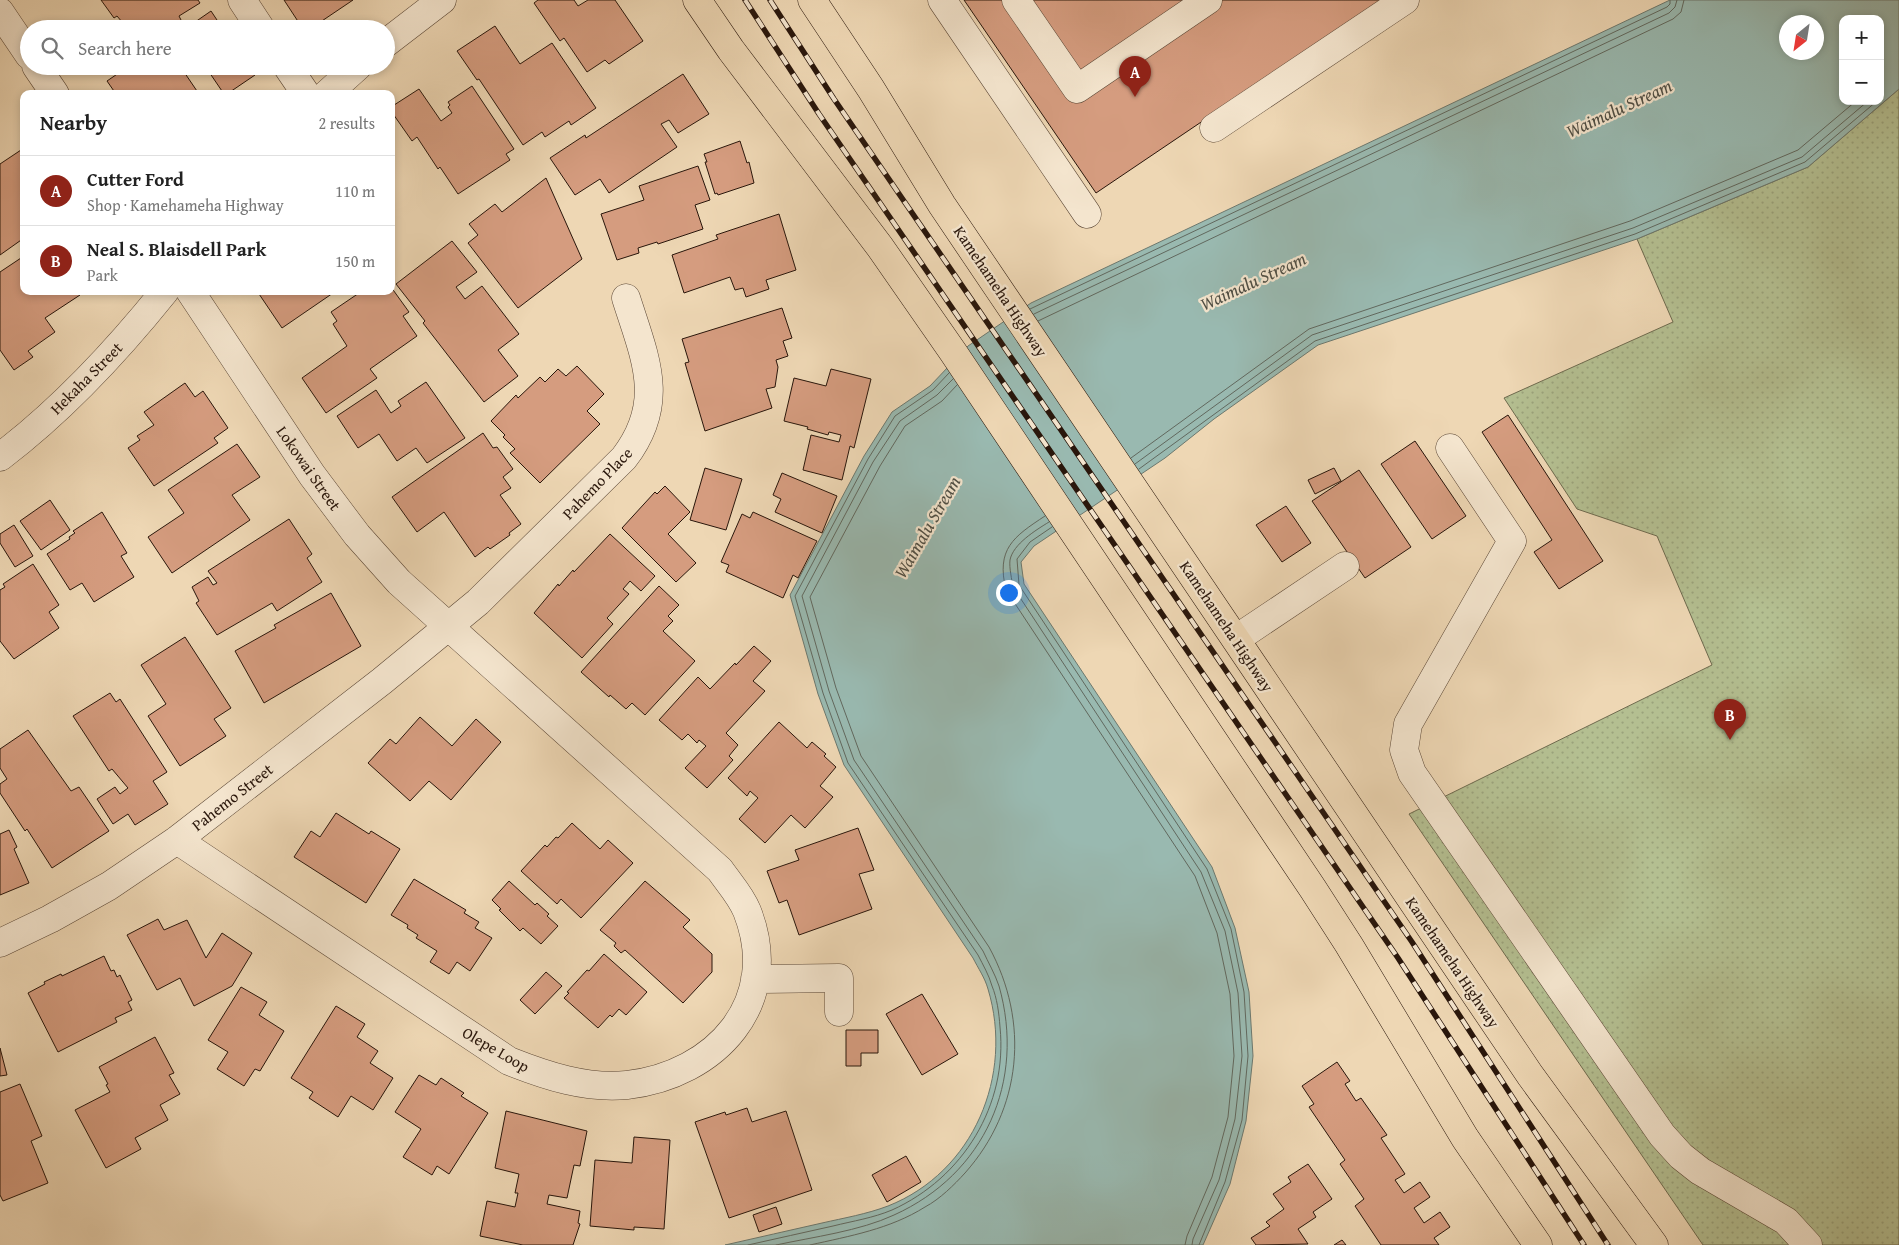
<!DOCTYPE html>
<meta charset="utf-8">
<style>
:root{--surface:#fff;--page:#f6f6f6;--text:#222;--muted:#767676;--line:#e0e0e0;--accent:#8f2418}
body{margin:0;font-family:"Gentium Book Plus",serif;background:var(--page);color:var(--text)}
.controls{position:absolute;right:15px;top:15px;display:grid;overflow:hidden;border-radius:10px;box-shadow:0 2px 8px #0003}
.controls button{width:45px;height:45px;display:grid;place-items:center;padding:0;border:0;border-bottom:1px solid var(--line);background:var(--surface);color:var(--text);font:25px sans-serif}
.compass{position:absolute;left:1779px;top:15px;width:45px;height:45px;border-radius:50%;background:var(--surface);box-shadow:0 2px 8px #0003;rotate:210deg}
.you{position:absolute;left:1008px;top:592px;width:18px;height:18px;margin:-12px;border:4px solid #fff;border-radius:50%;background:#1a73e8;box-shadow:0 0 0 8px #1a73e833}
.badge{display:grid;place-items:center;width:32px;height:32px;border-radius:50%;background:var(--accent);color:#fff;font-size:16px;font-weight:700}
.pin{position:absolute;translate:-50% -41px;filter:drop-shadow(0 1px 2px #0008)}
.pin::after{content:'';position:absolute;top:26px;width:18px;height:15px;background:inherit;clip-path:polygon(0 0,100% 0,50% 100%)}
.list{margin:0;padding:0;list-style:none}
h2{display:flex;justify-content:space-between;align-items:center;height:65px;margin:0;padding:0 20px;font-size:21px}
h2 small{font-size:16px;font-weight:400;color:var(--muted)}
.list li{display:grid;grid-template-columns:32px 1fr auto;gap:15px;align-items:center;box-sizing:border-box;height:70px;padding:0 20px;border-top:1px solid var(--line)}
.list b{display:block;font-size:19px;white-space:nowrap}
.list p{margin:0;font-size:16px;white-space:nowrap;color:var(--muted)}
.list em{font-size:16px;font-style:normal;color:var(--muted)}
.icon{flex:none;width:28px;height:28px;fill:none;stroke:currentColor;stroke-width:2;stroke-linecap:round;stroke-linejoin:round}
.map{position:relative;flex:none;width:1899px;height:1245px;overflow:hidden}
.search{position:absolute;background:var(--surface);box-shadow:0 2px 8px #0003;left:20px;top:20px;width:375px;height:55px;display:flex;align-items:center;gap:12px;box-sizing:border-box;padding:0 18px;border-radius:28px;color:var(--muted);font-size:19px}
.panel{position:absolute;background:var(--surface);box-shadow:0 2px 8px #0003;left:20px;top:90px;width:375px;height:205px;border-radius:10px}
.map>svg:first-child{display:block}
</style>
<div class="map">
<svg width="1899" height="1245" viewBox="0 0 1899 1245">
<defs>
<pattern id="park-dots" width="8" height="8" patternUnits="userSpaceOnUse" patternTransform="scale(1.25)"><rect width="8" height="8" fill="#b4bf91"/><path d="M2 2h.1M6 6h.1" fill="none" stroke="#9ba37c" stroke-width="1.8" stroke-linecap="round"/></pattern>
</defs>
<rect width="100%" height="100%" fill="#eed7b4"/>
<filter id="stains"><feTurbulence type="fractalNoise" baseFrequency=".004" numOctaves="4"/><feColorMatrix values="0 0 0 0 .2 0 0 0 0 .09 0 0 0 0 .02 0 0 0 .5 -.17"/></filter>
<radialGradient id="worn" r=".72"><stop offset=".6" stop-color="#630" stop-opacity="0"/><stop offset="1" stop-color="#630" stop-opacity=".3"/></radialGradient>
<!-- park -->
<path fill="url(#park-dots)" stroke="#6e6a4e" d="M 1899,89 L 1899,1245 L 1703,1245 L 1409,814 L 1712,665 L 1657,536 L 1577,509 L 1504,398 L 1673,322 L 1637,239 L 1808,167 Z"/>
<!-- water -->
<path fill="#99b9b0" stroke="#6c786e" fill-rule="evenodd" d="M 1670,0 L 1899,0 L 1899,89 L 1808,167 L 1637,239 L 1318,345 L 1214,419 L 1165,458 L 1034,546 L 1021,562 L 1024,584 L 1212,867 L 1235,928 L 1249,992 L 1253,1056 L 1246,1121 L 1230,1184 L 1203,1245 L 725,1245 C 757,1238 790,1230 822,1223 C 844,1218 867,1214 888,1206 C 974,1172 1014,1075 988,989 C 985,978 978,968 973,958 L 844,765 L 818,694 L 790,595 L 864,456 L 892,412 L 930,386 L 968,346 L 1031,303 ZM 1843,19 L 1880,19 L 1880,101 L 1843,101 ZM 1786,22 L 1816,22 L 1816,52 L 1786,52 Z"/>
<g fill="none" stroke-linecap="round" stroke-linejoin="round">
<!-- shore -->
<path stroke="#61685e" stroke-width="1" d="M 1030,309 L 1667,7 L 1670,4 L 1670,0
M 1034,314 L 1669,13 L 1675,7 L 1677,0
M 1038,321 L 1673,19 L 1681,12 L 1684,0
M 1131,458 L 1309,329 L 1630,221 L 1798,150 L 1856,101
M 1135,464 L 1312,335 L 1633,228 L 1802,157 L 1868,101
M 1139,469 L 1315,341 L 1635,234 L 1805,162 L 1877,101
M 1045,516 C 1013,537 996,549 1006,590 L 1195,876 L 1217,933 L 1230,994 L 1234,1056 L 1228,1117 L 1212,1177 L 1187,1236 L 1185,1245
M 1049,522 C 1036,530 1013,544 1010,560 C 1009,568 1012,580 1013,587 L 1201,872 L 1225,931 L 1238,993 L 1242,1056 L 1235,1119 L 1219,1180 L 1193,1239 L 1192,1245
M 1052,527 L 1030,542 L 1017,559 L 1019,585 L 1207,869 L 1231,929 L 1244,992 L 1248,1056 L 1242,1120 L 1225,1182 L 1199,1245
M 748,1245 C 776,1239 805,1232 833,1226 C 853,1221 873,1218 892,1210 C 963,1178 1008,1105 1000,1027 C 999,1013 997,998 992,986 C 989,975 983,965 978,955 L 848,763 L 823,693 L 795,596 L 868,459 L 895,416 L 933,390 L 949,373
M 776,1245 C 813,1237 860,1231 894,1215 C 985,1174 1026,1081 999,986 C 995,974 988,962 983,951 L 854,760 L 829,691 L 802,596 L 873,462 L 900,421 L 937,395 L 953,379
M 810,1245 C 850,1236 890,1229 925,1207 C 940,1199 954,1185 965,1173 C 1022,1109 1030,1022 989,947 L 861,756 L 836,688 L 810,597 L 880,466 L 905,426 L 942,401 L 957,385"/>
</g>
<!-- building -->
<path fill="#d59c7f" stroke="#29160b" d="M 101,0 L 198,0 L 200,3 L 179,16 L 182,22 L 171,29 L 128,29 L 117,16 L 114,18 Z
M 284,0 L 353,0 L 310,29 L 303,29 Z
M 538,0 L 574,0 L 578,6 L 588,0 L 615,0 L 643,41 L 609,64 L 605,60 L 587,72 L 564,38 L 560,41 L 534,3 Z
M 964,0 L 1382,0 L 1096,193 Z
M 211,11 L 223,29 L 185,29 Z
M 495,26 L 520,64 L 552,43 L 596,108 L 571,125 L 569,121 L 545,137 L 542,132 L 523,145 L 479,79 L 477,80 L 457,51 Z
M 100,66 L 113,66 L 104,72 Z
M 129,66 L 180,66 L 199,94 L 116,94 L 107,81 Z
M 205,66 L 249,66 L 255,75 L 227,94 L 224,94 Z
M 683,74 L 709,114 L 678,133 L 669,120 L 661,124 L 677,147 L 609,193 L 600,179 L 575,195 L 550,158 L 585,135 L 586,138 Z
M 472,86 L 514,149 L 506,154 L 510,160 L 458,194 L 440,167 L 438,169 L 417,137 L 412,141 L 391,111 L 391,107 L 419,89 L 441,121 L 452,113 L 448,107 L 450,105 L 448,102 Z
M 740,141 L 747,163 L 749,162 L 754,183 L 718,195 L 717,193 L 715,194 L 705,162 L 707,162 L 704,154 Z
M 24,148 L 24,238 L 0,255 L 0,164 Z
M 698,166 L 710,200 L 695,205 L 703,229 L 658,244 L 657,242 L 638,248 L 639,253 L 617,260 L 601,214 L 644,200 L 639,186 Z
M 546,178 L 582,259 L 518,308 L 468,243 L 478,235 L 469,224 L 495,204 L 502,212 Z
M 779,214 L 796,270 L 766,280 L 769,289 L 746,297 L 743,288 L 735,290 L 730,277 L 684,293 L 672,255 L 718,239 L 716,235 Z
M 452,241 L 477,272 L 456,287 L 465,299 L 482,286 L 519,334 L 498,350 L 518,376 L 484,402 L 423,323 L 425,321 L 396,284 Z
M 24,256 L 24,291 L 78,291 L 80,295 L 45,318 L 55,332 L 28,351 L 33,357 L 14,370 L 0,350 L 0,272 Z
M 391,287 L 409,312 L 403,316 L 417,336 L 370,369 L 377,378 L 326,413 L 302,378 L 347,346 L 333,324 L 337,321 L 331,312 L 362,291 L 391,291 Z
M 257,291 L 336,291 L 282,328 Z
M 782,308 L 792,338 L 783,341 L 788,356 L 776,360 L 778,367 L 775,387 L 766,389 L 772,408 L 705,431 L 685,363 L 689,362 L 682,339 Z
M 577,366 L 604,394 L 587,411 L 600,424 L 540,483 L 510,453 L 515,449 L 503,437 L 505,435 L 491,421 L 516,395 L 518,398 L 540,377 L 545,382 L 558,369 L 566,376 Z
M 831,369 L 871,379 L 854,448 L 850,446 L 842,480 L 803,470 L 811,435 L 839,442 L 841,435 L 829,432 L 828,435 L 807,429 L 808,427 L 784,421 L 794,378 L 826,386 Z
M 426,382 L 465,438 L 427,463 L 416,448 L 397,461 L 379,434 L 358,448 L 337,416 L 376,390 L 391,413 L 401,406 L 398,401 Z
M 185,383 L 195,397 L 203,391 L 228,428 L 214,438 L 218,443 L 154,486 L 128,448 L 140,440 L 137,436 L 154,425 L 144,412 Z
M 1508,415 L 1603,561 L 1559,589 L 1534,552 L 1552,540 L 1482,432 Z
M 483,433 L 493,448 L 497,447 L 513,469 L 503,477 L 511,488 L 500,495 L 521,524 L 509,533 L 510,535 L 490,549 L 488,547 L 475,557 L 444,512 L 417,532 L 392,497 Z
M 1415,441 L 1466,516 L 1432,539 L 1381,464 Z
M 237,444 L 260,477 L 232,495 L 250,520 L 172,573 L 148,537 L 184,513 L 168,490 Z
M 705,468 L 742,479 L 726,530 L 690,520 Z
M 1334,468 L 1341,481 L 1315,494 L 1308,480 Z
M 1359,470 L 1411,547 L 1365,578 L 1312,501 Z
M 782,473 L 837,496 L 822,533 L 775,512 L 781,499 L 773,495 Z
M 665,486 L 690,512 L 668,534 L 696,563 L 676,582 L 622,528 L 655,492 L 657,494 Z
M 50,500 L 70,530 L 41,550 L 20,521 Z
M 1286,506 L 1311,543 L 1282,562 L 1256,525 Z
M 102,512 L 127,553 L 121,556 L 134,577 L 94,602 L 82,583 L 70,590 L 47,554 L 70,539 L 69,537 L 75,533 L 73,531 Z
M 753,512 L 817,541 L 798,578 L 793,575 L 783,598 L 726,572 L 729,565 L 721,562 L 742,514 L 750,518 Z
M 289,519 L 312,554 L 307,558 L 322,582 L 277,611 L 272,603 L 217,635 L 196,603 L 199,601 L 192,587 L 208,577 L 213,585 L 217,583 L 208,571 Z
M 14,525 L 33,556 L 15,567 L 0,543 L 0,534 Z
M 610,534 L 655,576 L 641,591 L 630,581 L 623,589 L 629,594 L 607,618 L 613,624 L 582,658 L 534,613 L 558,584 L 559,586 L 573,570 L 574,572 Z
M 33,564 L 59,605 L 49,612 L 59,628 L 14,659 L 0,641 L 0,590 L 5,587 L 3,584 Z
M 659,586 L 679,605 L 668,616 L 673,621 L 663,631 L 695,661 L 645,715 L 632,703 L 626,709 L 610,695 L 609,697 L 581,672 Z
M 331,593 L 361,646 L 264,703 L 235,651 L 276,628 L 274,625 Z
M 185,637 L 231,708 L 214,719 L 226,736 L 180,766 L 148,716 L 166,704 L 141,665 Z
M 754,646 L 771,661 L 753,681 L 765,691 L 726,733 L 738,745 L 729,756 L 733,760 L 707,788 L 685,768 L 706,746 L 699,740 L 697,743 L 688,734 L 682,740 L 659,720 L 698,677 L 710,689 L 735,663 L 736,665 Z
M 110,693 L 116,702 L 120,699 L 167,772 L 153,781 L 168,804 L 135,825 L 128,814 L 113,824 L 97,799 L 115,787 L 120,794 L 128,788 L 112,769 L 109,771 L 73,716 Z
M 420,717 L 452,746 L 476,719 L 501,742 L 451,800 L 429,781 L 410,801 L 368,763 L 390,739 L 396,744 Z
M 779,722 L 807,748 L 812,742 L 826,754 L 824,756 L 836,767 L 820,786 L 833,797 L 805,828 L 791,815 L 765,843 L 739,819 L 758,798 L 750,791 L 747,796 L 728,778 Z
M 28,730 L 71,791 L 79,787 L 109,831 L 52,868 L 27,829 L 25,831 L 0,793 L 0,784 L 7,779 L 0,768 L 0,749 Z
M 336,813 L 369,834 L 371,831 L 400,849 L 366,903 L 294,857 L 311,831 L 320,837 Z
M 572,823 L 600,849 L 608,840 L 633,863 L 581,918 L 561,899 L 557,904 L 521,871 L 545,845 L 547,847 L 556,837 L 558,838 Z
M 858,828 L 874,870 L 859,874 L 872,909 L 799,935 L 787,900 L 779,903 L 767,871 L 799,860 L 795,850 Z
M 9,830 L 17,847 L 14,849 L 29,883 L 0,895 L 0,834 Z
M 414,879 L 466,910 L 464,913 L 479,922 L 475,928 L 492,938 L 470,971 L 457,962 L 449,974 L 430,962 L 437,951 L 416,938 L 418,935 L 407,928 L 408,925 L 391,915 Z
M 509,881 L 535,905 L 537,903 L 549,914 L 547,916 L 558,926 L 541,944 L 523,928 L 520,931 L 499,910 L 501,909 L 492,900 Z
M 645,881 L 690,920 L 683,927 L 712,954 L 712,972 L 683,1003 L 625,950 L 621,953 L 614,946 L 616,943 L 600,930 Z
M 158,919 L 164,930 L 187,920 L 206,958 L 222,933 L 252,953 L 232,986 L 194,1006 L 180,978 L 157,990 L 127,935 Z
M 604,954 L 647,992 L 626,1015 L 619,1009 L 612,1017 L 610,1015 L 598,1028 L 564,998 L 569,993 L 567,992 L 587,970 L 589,971 Z
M 104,956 L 111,971 L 114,970 L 117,977 L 120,975 L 132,1000 L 128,1002 L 132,1010 L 115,1018 L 117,1022 L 58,1052 L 28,993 L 45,984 L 44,982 L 61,974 L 62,976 Z
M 546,972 L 562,986 L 535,1014 L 520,1000 Z
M 241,987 L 267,1002 L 259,1015 L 284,1031 L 260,1071 L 255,1069 L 244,1086 L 217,1069 L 228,1052 L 208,1040 Z
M 922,994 L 958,1054 L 922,1075 L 886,1014 Z
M 336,1006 L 365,1024 L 357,1037 L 378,1051 L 370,1063 L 393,1078 L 373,1110 L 351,1096 L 338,1117 L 309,1098 L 313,1092 L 291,1078 Z
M 846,1030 L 878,1030 L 878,1053 L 861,1053 L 861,1066 L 846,1066 Z
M 155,1037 L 174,1073 L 169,1075 L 180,1094 L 160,1105 L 168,1120 L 135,1138 L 141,1149 L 106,1168 L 75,1110 L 110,1092 L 106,1085 L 108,1084 L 99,1067 Z
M 0,1048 L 7,1075 L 0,1076 Z
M 1337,1062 L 1350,1081 L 1345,1084 L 1356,1101 L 1361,1098 L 1387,1135 L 1381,1138 L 1405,1174 L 1395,1180 L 1404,1193 L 1420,1182 L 1430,1197 L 1414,1208 L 1424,1223 L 1440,1212 L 1450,1227 L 1434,1238 L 1439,1245 L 1381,1245 L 1355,1206 L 1364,1199 L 1340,1164 L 1345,1160 L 1309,1107 L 1314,1104 L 1302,1086 Z
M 419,1075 L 436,1085 L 441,1078 L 464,1093 L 461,1096 L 488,1113 L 449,1174 L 437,1166 L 432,1175 L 403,1157 L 421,1129 L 395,1112 Z
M 20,1084 L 42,1136 L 31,1141 L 48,1183 L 3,1201 L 0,1195 L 0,1092 Z
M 747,1108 L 752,1122 L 786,1111 L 812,1190 L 729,1218 L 695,1122 L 725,1112 L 726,1115 Z
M 506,1111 L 587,1131 L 580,1166 L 574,1165 L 567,1198 L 549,1195 L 547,1204 L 580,1211 L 578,1223 L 580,1224 L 573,1245 L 523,1245 L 480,1236 L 487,1201 L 515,1207 L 518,1193 L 515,1193 L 519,1174 L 495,1168 Z
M 634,1137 L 670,1140 L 664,1229 L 634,1227 L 634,1230 L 590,1226 L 595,1160 L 632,1163 Z
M 906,1156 L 921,1182 L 887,1202 L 872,1175 Z
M 1308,1164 L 1332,1199 L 1313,1212 L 1316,1217 L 1298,1229 L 1308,1244 L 1256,1245 L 1251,1238 L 1270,1226 L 1266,1222 L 1284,1209 L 1273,1194 L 1291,1182 L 1288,1177 Z
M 776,1207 L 782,1224 L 759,1232 L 753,1215 Z
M 1342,1240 L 1346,1245 L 1334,1245 Z"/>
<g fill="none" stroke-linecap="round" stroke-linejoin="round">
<!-- minor casing -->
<g stroke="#5a4635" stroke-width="29">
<path id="minor" d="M 242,0 L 261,29
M 942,0 L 1087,214
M 1016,0 L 1077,89 L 1208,0
M 0,12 L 29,55
M 386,43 L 442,0
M 36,66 L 55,94
M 287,66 L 306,94
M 327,94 L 358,66
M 1214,128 L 1405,0
M 1450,448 L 1512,541 L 1408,724 L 1404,750 L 1412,773 L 1662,1135 L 1681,1156 L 1700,1171 L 1786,1221 L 1808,1245
M 0,457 C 62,410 116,352 165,291
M 1236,639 L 1345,566
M 177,840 L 509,1061 C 547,1076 586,1089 627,1085 C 716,1075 783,1002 747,911 C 741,896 729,883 720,870 L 399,582 L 357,535 L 312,475 L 190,291
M 0,943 L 50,919 L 109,886 L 177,840 L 382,681 L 478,602 L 624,458 C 667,402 645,358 626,298
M 755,979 L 839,978 L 839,1012"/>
</g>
<!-- major casing -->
<g stroke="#29160b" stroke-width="29">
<path id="major" d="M 697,0 L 731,50 L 880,247 L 953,352 L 1313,889 L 1349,945 L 1465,1138 L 1538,1245
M 812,0 L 871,89 L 942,205 L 1530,1075 L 1654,1245"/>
</g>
<!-- minor -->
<use href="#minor" stroke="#f4e5ce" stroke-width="28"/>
<!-- major -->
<use href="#major" stroke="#eed7b4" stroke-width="28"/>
<!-- rail casing -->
<g stroke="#29160b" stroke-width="5.5">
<path id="rail" d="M 745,0 L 819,114 L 1398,958 L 1584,1245
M 770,0 L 834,99 L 1412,942 L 1608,1245"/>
</g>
<!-- rail -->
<use href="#rail" stroke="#f4e5ce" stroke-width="4" stroke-dasharray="11" stroke-linecap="butt"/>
</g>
<g text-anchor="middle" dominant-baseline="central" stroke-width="4.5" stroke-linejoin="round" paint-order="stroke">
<!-- street labels -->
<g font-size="16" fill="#29160b" stroke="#f4e5ce">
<text transform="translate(1001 291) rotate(56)">Kamehameha Highway</text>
<text transform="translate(86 378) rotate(-45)">Hekaha Street</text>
<text transform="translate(309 468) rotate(55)">Lokowai Street</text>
<text transform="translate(597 483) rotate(-46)">Pahemo Place</text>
<text transform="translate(1227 626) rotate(56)">Kamehameha Highway</text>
<text transform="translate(232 797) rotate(-38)">Pahemo Street</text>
<text transform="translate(1453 962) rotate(56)">Kamehameha Highway</text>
<text transform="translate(496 1049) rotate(30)">Olepe Loop</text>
</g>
<!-- water labels -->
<g font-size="18" font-style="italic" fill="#504f45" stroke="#f4e5ce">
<text transform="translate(1619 108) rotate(-25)">Waimalu Stream</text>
<text transform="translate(1253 281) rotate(-25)">Waimalu Stream</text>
<text transform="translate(927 527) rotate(-60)">Waimalu Stream</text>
</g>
</g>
<rect width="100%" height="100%" filter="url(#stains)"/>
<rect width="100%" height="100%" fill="url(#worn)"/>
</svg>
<div class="controls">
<button>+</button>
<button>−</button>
</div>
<svg class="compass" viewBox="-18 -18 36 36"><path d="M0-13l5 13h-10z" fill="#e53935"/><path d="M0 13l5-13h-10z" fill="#767676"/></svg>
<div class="you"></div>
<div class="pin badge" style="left:1135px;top:97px">A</div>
<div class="pin badge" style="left:1730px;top:740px">B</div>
<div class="search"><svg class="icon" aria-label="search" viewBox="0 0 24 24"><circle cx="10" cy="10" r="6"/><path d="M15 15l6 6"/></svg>Search here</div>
<section class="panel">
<h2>Nearby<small>2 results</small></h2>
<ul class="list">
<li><span class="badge">A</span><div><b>Cutter Ford</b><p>Shop · Kamehameha Highway</p></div><em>110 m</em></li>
<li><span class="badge">B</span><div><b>Neal S. Blaisdell Park</b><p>Park</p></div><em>150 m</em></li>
</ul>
</section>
</div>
